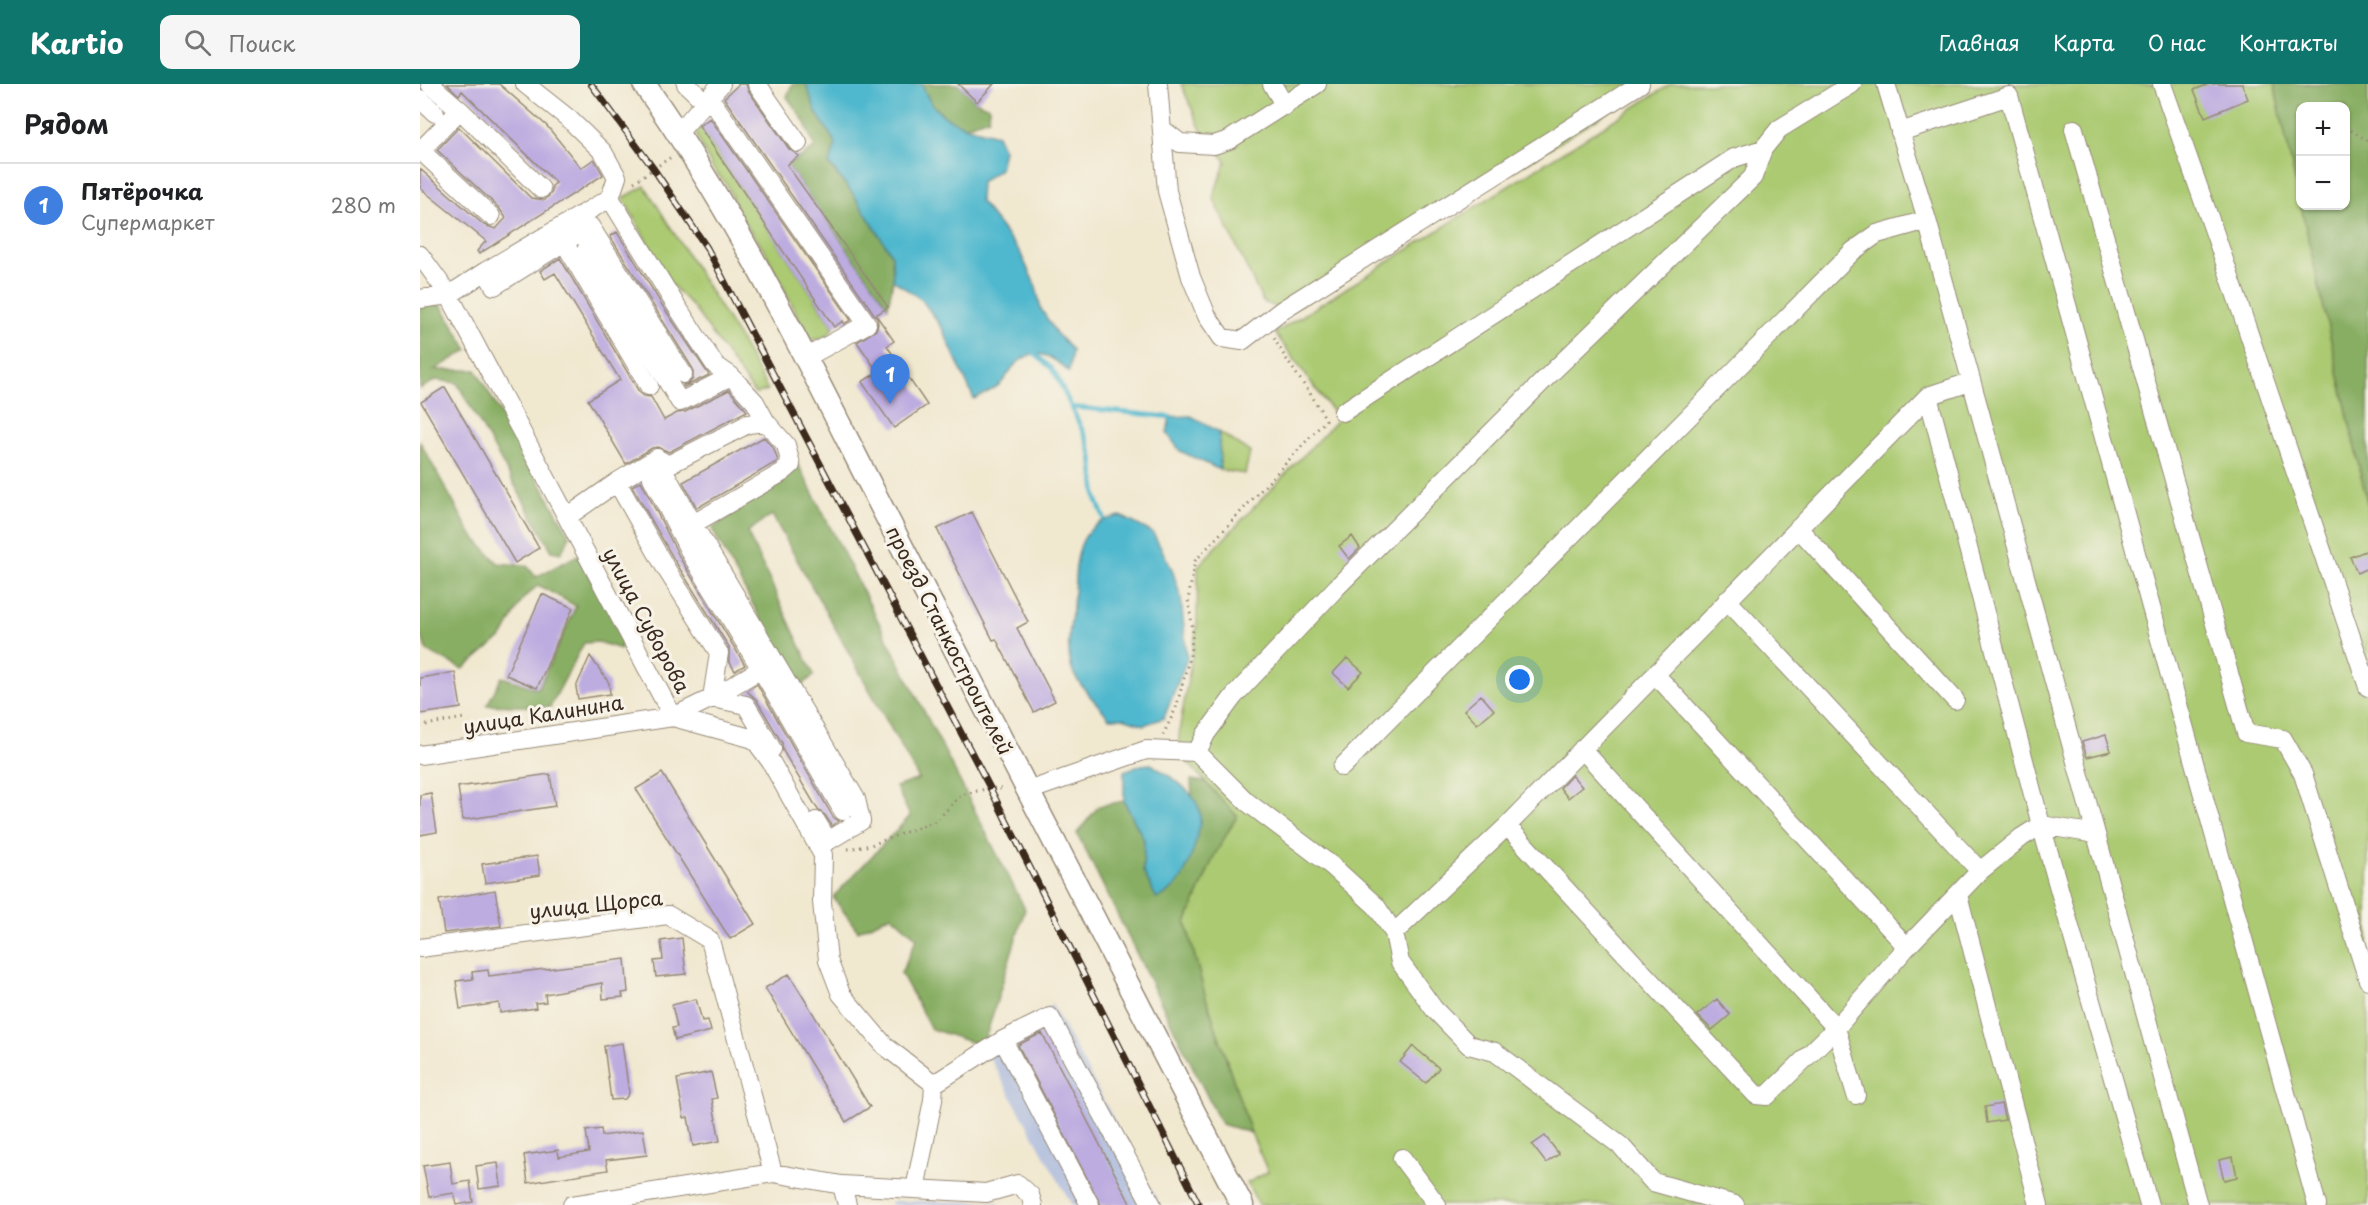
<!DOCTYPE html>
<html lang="ru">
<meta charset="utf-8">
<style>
:root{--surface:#fff;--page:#f6f6f6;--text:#202124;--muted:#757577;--line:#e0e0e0;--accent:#0f766e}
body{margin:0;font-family:"Playpen Sans",sans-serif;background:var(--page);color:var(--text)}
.controls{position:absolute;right:18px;top:18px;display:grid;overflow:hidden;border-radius:12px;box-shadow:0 2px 4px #0004}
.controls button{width:54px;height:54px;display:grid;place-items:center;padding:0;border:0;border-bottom:2px solid var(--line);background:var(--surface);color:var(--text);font:30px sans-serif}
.you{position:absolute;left:1100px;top:596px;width:21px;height:21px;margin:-15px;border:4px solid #fff;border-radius:50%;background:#1a73e8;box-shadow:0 0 0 9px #1a73e833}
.badge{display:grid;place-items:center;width:39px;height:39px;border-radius:50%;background:var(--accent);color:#fff;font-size:20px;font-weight:700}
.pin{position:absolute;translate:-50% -50px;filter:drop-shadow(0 2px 3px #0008)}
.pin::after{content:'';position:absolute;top:32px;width:21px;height:18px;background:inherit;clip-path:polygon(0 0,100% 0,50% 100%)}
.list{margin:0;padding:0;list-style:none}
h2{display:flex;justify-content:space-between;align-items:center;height:78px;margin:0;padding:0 24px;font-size:26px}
h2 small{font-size:20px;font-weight:400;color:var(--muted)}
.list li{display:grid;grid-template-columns:39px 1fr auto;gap:18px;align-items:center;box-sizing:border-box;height:84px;padding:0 24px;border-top:2px solid var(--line)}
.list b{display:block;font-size:22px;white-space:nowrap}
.list p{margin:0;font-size:20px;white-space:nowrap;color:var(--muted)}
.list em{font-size:20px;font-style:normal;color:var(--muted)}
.icon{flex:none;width:33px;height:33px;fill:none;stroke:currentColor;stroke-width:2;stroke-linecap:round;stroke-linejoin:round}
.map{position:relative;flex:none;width:1948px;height:1121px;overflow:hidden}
header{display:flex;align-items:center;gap:36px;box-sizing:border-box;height:84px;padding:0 30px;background:var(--accent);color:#fff}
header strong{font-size:28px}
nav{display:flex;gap:33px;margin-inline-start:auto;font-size:21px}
.search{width:420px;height:54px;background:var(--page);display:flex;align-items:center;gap:15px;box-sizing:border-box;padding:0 21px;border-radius:12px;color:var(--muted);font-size:22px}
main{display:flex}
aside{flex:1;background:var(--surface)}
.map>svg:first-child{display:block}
</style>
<header>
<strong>Kartio</strong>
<div class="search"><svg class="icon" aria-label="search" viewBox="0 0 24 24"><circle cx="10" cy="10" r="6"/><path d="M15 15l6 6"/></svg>Поиск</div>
<nav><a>Главная</a><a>Карта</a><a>О нас</a><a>Контакты</a></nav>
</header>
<main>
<aside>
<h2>Рядом<small></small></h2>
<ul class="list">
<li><span class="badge" style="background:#3f7fe0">1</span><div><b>Пятёрочка</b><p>Супермаркет</p></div><em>280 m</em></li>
</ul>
</aside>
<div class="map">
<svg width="1948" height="1121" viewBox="0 0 1948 1121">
<rect width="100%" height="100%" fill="#f7f3e8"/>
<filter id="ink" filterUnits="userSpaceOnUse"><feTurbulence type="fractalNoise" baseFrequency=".0167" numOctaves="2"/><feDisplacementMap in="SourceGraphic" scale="12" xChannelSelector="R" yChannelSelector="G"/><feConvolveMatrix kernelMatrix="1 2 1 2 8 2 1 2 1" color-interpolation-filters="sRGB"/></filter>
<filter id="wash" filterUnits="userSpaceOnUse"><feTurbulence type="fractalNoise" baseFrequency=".008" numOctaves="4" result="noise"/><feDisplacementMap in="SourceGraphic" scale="24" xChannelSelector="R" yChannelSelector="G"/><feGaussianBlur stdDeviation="1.35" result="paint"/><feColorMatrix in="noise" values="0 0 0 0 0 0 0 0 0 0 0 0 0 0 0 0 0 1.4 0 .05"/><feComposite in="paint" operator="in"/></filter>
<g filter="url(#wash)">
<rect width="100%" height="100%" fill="#f1e8d0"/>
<!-- industrial -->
<path fill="#b9c4de" d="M 632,921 L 740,1121 L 652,1121 L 563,962 Z
M 472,1117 L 579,1118 L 579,1121 L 471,1121 Z"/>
<!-- green -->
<path fill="#abca72" stroke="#737a48" stroke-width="1.5" d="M 761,0 L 1232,0 L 869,228 L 843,218 L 793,113 L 806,77 L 782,48 Z
M 1251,0 L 1854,0 L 1948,422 L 1948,1121 L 839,1121 L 827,1099 L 848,1088 L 831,1049 L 785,911 L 766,839 L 794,772 L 817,732 L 758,668 L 760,642 L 777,543 L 778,482 L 918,335 L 855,249 Z
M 276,41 L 279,41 L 414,243 L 405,254 L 390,256 L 344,165 L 322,136 L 307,101 L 293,85 L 277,53 Z
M 225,102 L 319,254 L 348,306 L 335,310 L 273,223 L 250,199 L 203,114 Z
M 799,348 L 830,368 L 825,390 L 800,386 Z"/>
<!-- forest -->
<path fill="#88ae64" stroke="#626c41" stroke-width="1.5" d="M 372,0 L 386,0 L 396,28 L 416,60 L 409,81 L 434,111 L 472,171 L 473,196 L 468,223 L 367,81 L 395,64 L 384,37 L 367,13 Z
M 502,0 L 538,0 L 557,18 L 569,23 L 569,34 L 545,42 L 531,39 L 507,15 Z
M 1854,0 L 1948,0 L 1948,422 L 1881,122 L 1926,122 L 1926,22 L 1880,22 L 1880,119 Z
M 0,219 L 21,221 L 48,266 L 14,286 L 56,286 L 150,452 L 141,469 L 132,467 L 37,299 L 16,296 L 0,305 Z
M 0,358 L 51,450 L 78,479 L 107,482 L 116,493 L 158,471 L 203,546 L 201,565 L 178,558 L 164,559 L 130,623 L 67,621 L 82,593 L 118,605 L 156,522 L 118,501 L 102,516 L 83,552 L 43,585 L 7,567 L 0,549 Z
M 379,382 L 605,825 L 563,962 L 511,945 L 481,889 L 497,854 L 471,831 L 438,847 L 413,813 L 490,732 L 476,703 L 499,695 L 352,431 L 327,448 L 394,591 L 378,604 L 292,445 Z
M 771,696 L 785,698 L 817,732 L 794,772 L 766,839 L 785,911 L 831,1049 L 801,1040 L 657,749 L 679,722 L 704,717 L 724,756 L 723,787 L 780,728 L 772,713 Z"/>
<!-- water -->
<path fill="#50b8ce" stroke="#467176" stroke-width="1.5" d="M 386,0 L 502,0 C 515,39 542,41 577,51 L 584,66 L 580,85 L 561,98 L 560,117 L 600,168 L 616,203 L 621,225 L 636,249 L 652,266 L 649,288 C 630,270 614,261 593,283 C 588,289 585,297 579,301 C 572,307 562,311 554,315 L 522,244 L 502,216 L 473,196 L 472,171 L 434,111 L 409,80 L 416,60 L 396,28 Z
M 771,332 L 799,348 L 800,386 L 760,367 L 747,349 L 750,333 Z
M 701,432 L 733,449 L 752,485 L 761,514 L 767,575 L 744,634 L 724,641 L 703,634 L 689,634 C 679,621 654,597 651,582 C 646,561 650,543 653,523 C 657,484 650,439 701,432 Z
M 731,680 C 748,691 775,706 780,728 C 783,743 767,790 756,802 C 752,807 743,811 737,815 L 723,787 L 724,756 L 704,717 L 704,687 L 721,681 Z"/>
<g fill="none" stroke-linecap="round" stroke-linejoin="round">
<!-- stream -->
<path stroke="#50b8ce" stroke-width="4.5" d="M 615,270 L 631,284 L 637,293 L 667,356 L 672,372 L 676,414 L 684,434
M 652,323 L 750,333"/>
</g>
<g id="blocks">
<!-- building -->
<path fill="#bdace0" d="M 27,0 L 79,0 L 127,42 L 161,84 L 174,75 L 183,91 L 59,170 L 57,167 L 66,157 L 0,104 L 0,85 L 64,141 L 76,145 L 86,134 L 79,124 L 17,66 L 39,43 L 111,114 L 125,116 L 132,108 L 132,102 L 136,99 L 42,7 L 39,11 Z
M 319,0 L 326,0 L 328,6 L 369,65 L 379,72 L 367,81 L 468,223 L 456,231 L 474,257 L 467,262 L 507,321 L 474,344 L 442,298 L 458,288 L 437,258 L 456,246 L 458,240 L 457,234 L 304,14 Z
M 538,0 L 574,0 L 557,18 Z
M 1789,0 L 1822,0 L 1828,15 L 1785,33 L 1774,6 Z
M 290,34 L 431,236 L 424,240 L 423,237 L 414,243 L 279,42 Z
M 197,148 L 242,221 L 289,291 L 264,303 L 263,301 L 269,299 L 273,295 L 273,285 L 190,152 Z
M 140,174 L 219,308 L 224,312 L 231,313 L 244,336 L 257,329 L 265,328 L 309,306 L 327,327 L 249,368 L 238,363 L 232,364 L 206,380 L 168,316 L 200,296 L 135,189 L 125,195 L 120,187 Z
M 25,303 L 119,464 L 95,479 L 1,318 Z
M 344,353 L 354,365 L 358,377 L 277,424 L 263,398 Z
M 221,397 L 261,476 L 325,581 L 315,587 L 309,577 L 309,563 L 255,477 L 212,402 Z
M 552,428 L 608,538 L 597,544 L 635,617 L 614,628 L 576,555 L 573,556 L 517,445 Z
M 932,452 L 940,464 L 929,475 L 919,462 Z
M 1948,466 L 1948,484 L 1937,489 L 1930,473 Z
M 122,510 L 153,524 L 117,604 L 86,591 Z
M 170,572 L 189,599 L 190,610 L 158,615 L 156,603 Z
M 927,574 L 943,588 L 928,603 L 913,589 Z
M 35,588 L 41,624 L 0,630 L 0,594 Z
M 337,600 L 413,733 L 419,737 L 412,742 L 405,731 L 398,726 L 363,667 L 362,659 L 336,615 L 327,607 Z
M 1061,611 L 1074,626 L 1057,640 L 1044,626 Z
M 1686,651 L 1691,667 L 1667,673 L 1662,658 Z
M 242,689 L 335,840 L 310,855 L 216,705 Z
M 130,690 L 135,722 L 43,736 L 38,703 Z
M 1152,691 L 1162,703 L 1148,714 L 1140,704 Z
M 11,709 L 17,748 L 0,751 L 0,711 Z
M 117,772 L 120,791 L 65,799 L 62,780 Z
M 75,806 L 81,842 L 24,849 L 19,816 Z
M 262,854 L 266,890 L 236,893 L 234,877 L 243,876 L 241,857 Z
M 205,875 L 208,908 L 202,909 L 203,913 L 183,915 L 182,899 L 125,910 L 126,918 L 115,919 L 116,924 L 80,929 L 79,919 L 40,925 L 36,897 L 53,895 L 52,888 L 68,886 L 69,892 Z
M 369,890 L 450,1023 L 426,1038 L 345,904 Z
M 276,915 L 282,937 L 288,936 L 291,947 L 255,956 L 252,944 L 257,943 L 252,921 Z
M 1297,915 L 1310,931 L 1292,946 L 1277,931 Z
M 622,949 L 711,1121 L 681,1121 L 598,961 Z
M 202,959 L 209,1009 L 205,1015 L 191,1016 L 184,962 Z
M 993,962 L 1019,984 L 1006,999 L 980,978 Z
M 291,988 L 297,1014 L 292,1015 L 300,1057 L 273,1062 L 268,1033 L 264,1034 L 257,995 Z
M 1581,1020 L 1585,1036 L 1567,1039 L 1565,1023 Z
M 181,1045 L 182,1052 L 223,1046 L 227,1071 L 186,1076 L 188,1086 L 108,1099 L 104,1071 L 138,1066 L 139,1073 L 169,1068 L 166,1047 Z
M 1125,1052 L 1139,1070 L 1126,1079 L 1112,1061 Z
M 1813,1073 L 1817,1093 L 1804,1096 L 1799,1076 Z
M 30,1078 L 33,1100 L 50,1097 L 53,1118 L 37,1121 L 34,1109 L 9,1113 L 3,1082 Z
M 78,1079 L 81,1102 L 59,1105 L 56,1082 Z"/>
</g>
</g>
<g filter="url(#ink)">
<use href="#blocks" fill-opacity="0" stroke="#968977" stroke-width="1.5"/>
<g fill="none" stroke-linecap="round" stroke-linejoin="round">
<!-- minor casing -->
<g stroke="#968977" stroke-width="20">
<path id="minor" d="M 10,0 L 40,26 L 121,105
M 266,0 L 285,18
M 337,0 L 378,59
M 738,0 L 747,107 L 771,193 L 787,232 L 802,254 L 822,257 L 862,226 L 1220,0
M 852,0 L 865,22
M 1466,0 L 1507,136 L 1778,1121
M 1742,0 L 1801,167 L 1948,603
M 289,13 L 447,240 L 385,274
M 0,15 L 15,29
M 1654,45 L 1826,649 L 1863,655 L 1883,690 L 1948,896
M 743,46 L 760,59 L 794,61 L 809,56 L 897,0
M 1480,48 L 1589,12 L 1897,1121
M 258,49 L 301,0
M 0,66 L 71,132
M 0,67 L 40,26
M 144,158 L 229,302
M 167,164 L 260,318 L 311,292 L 295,281 L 252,215 L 190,114
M 0,171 L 29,211 L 253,633 L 334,655 L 351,678 L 403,771 L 402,818 L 408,876 L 421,910 L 465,962 L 514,1000 L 513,1016 L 495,1105
M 66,187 L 74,202 L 170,142 L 263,290
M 0,215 L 29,211 L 66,187 L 190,114 L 197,93 L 183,68 L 148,34 L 105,0
M 1508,312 L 1621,741 L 1729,1121
M 923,328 L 1314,74 L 1343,65
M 237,374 L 273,440 L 436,715 L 441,737 L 408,757 L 396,737
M 232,394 L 271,470 L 341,585 L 423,727
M 197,398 L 237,374 L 248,381 L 328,340 L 346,338 L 335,318 L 311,292
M 147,433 L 197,398 L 245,483 L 299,569 L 292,614 L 326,621 L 352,665
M 273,440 L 363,388 L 371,381 L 366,361 L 346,338
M 1378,444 L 1535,616
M 1307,516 L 1560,787
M 1235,590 L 1487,863
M 1162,665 L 1416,944 L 1436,1011
M 777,668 L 786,650 L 814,612 L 917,503 L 1126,294 L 1333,93 L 1343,65 L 1359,45 L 1432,0
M 0,671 L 253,633 L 292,614 L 341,585
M 922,683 L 1433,167 L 1457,150 L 1507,136
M 608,707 L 726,666 L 777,668 L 827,718 L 912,782 L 956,822 L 974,849
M 1087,742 L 1336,1011 L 1347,1012 L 1416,944 L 1487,863 L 1560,787 L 1602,753 L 1621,741 L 1676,750
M 1538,811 L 1619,1121
M 0,864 L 248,831 L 290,856 L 353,1089
M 583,956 L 630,933 L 732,1121
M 514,1000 L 583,956 L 670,1121
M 982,1074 L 1017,1121
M 422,1101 L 427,1121
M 152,1121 L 353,1089 L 422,1101 L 566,1109 L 598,1100 L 610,1111 L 613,1121
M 1315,1121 L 1233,1098 L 1201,1062 L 1075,968 L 1049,961 L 1014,925 L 980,878 L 974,849 L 1087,742 L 1508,312 L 1550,298"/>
</g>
<!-- major casing -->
<g stroke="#968977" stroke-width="25">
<path id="major" d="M 224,0 C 325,142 399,302 479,457 C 593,678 708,899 822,1121"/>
</g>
<!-- path -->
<path stroke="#968977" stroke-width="3" stroke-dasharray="1.5 4.5" stroke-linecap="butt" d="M 1926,43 L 1948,57
M 214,98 L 251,73
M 0,642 L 44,634
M 743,651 L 756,624 L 770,572 L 773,546 L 768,516 L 775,477 L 906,336 C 891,307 869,283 854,254
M 428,765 L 451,761 L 516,737 L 541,711 L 570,704 L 585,705"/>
<!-- minor -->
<use href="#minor" stroke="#fff" stroke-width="18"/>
<!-- major -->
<use href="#major" stroke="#fff" stroke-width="22"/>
<!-- rail casing -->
<g stroke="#3b2a1e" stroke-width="7">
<path id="rail" d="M 171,0 L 233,84 L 287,164 L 570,704 L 779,1121"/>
</g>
<!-- rail -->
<use href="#rail" stroke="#f7f3e8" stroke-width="4.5" stroke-dasharray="14" stroke-linecap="butt"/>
</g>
</g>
<g text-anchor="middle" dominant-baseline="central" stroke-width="6" stroke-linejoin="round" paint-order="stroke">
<!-- street labels -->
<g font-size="20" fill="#3b2a1e" stroke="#f7f3e8">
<text transform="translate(227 536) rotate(62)">улица Суворова</text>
<text transform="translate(530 556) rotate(63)">проезд Станкостроителей</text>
<text transform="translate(123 630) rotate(-9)">улица Калинина</text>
<text transform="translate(176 820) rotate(-6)">улица Щорса</text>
</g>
</g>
</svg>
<div class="controls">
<button>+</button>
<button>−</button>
</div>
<div class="you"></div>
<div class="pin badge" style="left:470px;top:320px;background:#3f7fe0">1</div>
</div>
</main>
